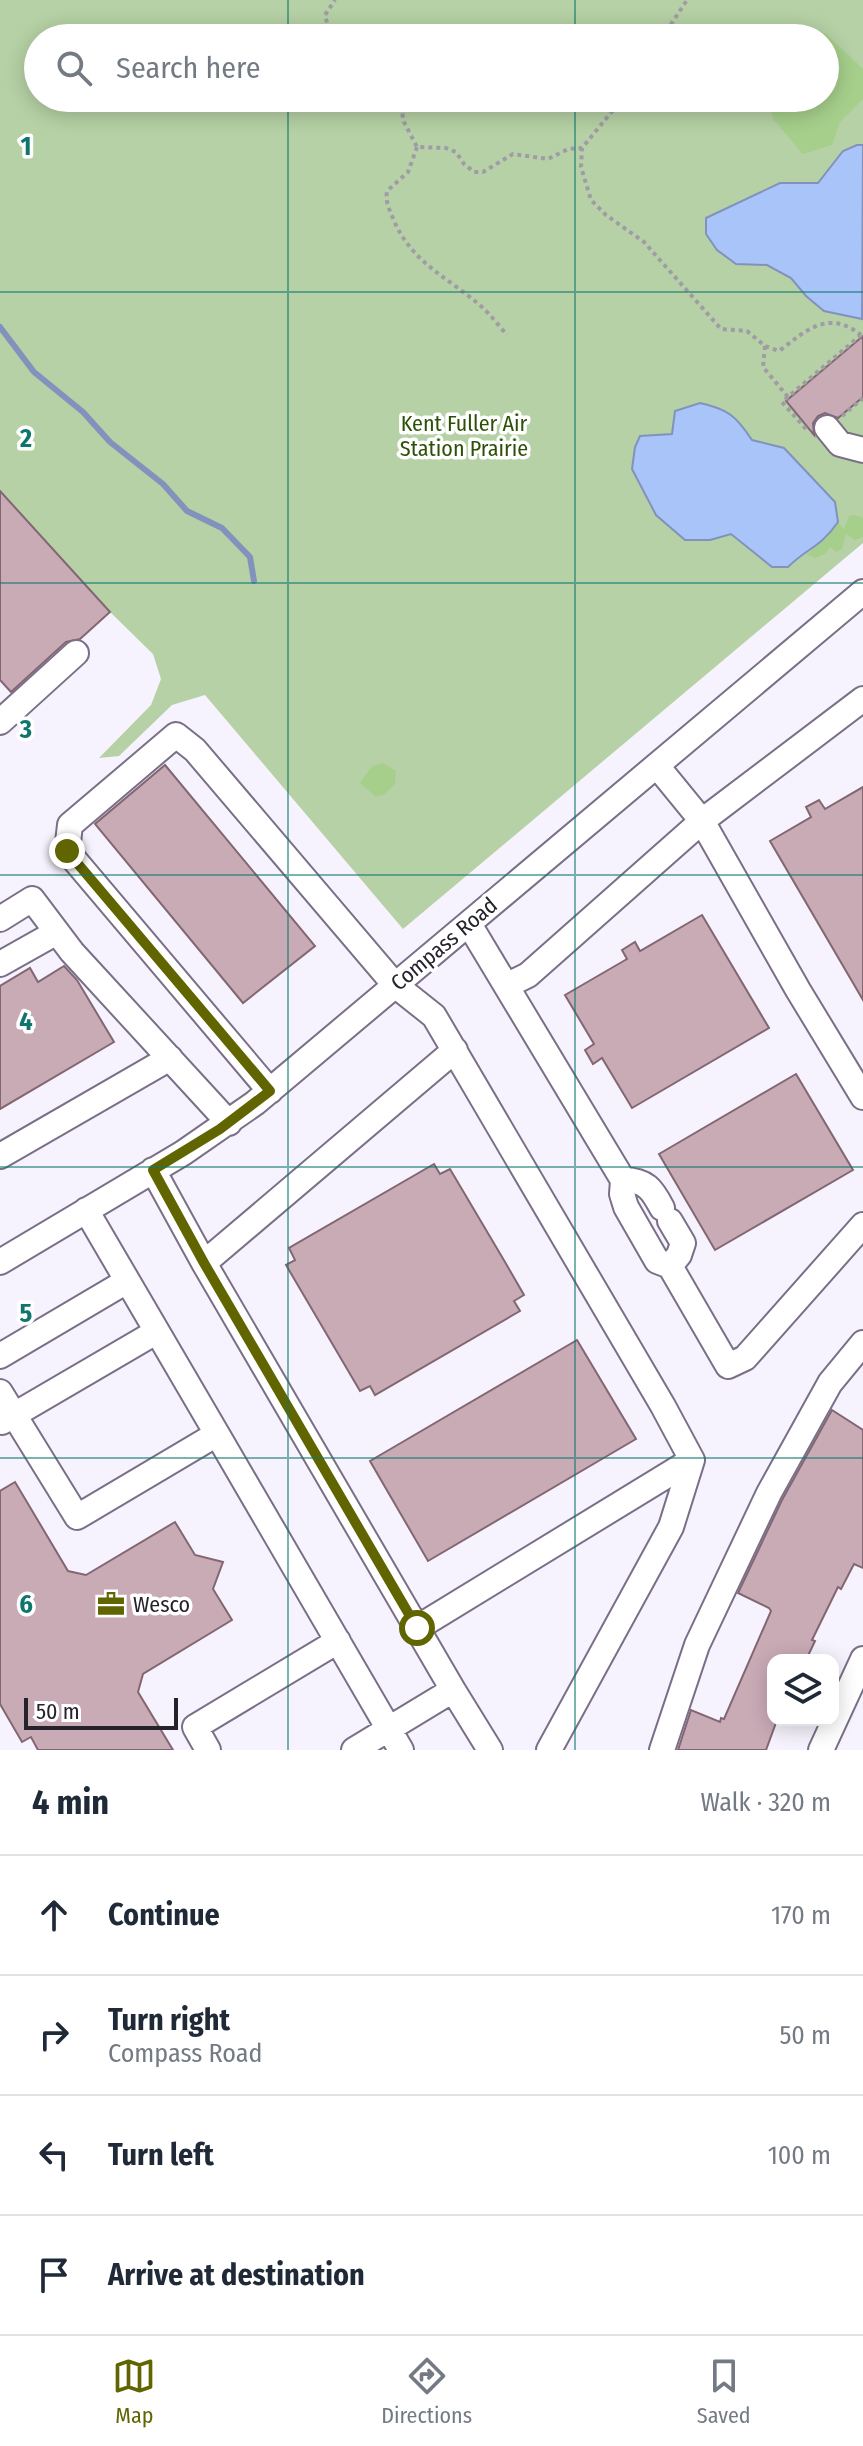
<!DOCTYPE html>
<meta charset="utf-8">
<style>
:root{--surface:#fff;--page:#f2f2f3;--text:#1f2937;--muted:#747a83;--line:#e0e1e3;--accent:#606500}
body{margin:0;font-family:"Fira Sans Condensed",sans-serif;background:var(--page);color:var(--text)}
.controls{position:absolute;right:24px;bottom:24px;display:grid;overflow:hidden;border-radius:16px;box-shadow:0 4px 20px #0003}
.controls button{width:72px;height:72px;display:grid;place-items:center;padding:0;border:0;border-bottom:2px solid var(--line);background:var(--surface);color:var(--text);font:40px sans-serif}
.scale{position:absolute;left:24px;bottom:20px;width:154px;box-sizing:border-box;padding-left:8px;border:4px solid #26222c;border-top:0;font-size:22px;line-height:28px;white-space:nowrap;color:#26222c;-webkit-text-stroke:6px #fff;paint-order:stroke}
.stop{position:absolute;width:24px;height:24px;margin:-18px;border:6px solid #606500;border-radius:50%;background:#fff}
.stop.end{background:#606500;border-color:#fff;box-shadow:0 2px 8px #0008}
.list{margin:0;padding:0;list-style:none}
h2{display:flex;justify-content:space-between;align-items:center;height:104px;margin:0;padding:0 32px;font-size:34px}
h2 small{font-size:26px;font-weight:400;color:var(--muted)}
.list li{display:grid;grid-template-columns:52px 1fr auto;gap:24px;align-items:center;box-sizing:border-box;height:120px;padding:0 32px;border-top:2px solid var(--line)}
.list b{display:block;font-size:30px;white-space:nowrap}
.list p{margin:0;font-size:26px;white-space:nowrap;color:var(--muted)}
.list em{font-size:26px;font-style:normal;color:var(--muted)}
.icon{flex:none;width:44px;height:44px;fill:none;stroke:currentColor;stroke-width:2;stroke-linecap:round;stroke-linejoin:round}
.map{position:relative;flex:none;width:863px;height:1750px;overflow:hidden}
.search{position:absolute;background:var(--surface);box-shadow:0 4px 20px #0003;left:24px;right:24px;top:24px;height:88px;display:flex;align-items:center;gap:20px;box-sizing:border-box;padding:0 28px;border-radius:44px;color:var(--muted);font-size:30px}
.sheet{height:584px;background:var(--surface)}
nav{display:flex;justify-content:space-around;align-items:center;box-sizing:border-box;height:112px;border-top:2px solid var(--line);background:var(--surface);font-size:22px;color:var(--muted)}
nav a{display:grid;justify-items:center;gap:4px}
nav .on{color:var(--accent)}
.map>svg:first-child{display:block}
</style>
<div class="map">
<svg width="863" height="1750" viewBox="0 0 863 1750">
<rect width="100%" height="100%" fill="#f7f3fe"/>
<!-- green -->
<path fill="#b6d1a5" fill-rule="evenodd" d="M 0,0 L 863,0 L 863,543 L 403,929 L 205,695 L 172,705 L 119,756 L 99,758 L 151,705 L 161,679 L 153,654 L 110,612 L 0,491 ZM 38,38 L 825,38 L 825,98 L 38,98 Z"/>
<!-- forest -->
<path fill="#a6cf8b" d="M 809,27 L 826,34 L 863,69 L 863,99 L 840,122 L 832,145 L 803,154 L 774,120 L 765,98 L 825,98 L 825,38 L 784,38 L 786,31 Z
M 855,515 L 863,518 L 863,537 L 855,540 L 846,534 L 842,549 L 836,552 L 830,547 L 825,554 L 815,558 L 807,554 L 825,540 L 838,522 L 844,529 L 849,516 Z
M 383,763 L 396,771 L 395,784 L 385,794 L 376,797 L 360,783 L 372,766 Z"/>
<!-- water -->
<path fill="#a8c4f9" stroke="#8193bc" stroke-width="2" d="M 857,145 L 863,145 L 862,319 L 824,311 L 806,296 L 791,278 L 767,265 L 736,264 L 717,250 L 706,234 L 706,218 L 780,183 L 818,183 L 843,151 Z
M 700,403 C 728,409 736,416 752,440 L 784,448 L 835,502 L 838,522 C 820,548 807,548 788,567 L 772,567 L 731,534 L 710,540 L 685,540 L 656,515 L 632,469 L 635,447 L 640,436 L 672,434 L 675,411 Z"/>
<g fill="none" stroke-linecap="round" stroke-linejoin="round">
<!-- stream -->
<path stroke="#8193bc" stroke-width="6" d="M 0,327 L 34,372 L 83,412 L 110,442 L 163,484 L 187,511 L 222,528 L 250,557 L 254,581"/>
</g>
<!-- building -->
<path fill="#c9abb6" stroke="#826772" stroke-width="2" d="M 863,336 L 863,397 L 838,418 L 825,413 L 818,416 L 813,423 L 814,435 L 786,401 Z
M 0,491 L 110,612 L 80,639 L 66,642 L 11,692 L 0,680 Z
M 165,765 L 315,946 L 243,1003 L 95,824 Z
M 863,787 L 863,1000 L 770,841 L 811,817 L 806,807 L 819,800 L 825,809 Z
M 702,915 L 769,1028 L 632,1108 L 602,1058 L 593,1064 L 585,1050 L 594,1044 L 565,995 L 627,959 L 622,950 L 635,942 L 640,951 Z
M 64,966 L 77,980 L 114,1042 L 0,1109 L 0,986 L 30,968 L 38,982 Z
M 796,1074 L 853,1170 L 715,1250 L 659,1154 Z
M 434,1164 L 440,1174 L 450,1169 L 505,1262 L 524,1295 L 514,1301 L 520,1311 L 375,1395 L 370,1386 L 360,1391 L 286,1265 L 295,1260 L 289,1248 Z
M 577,1340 L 636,1439 L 428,1561 L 370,1461 Z
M 832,1410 L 863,1430 L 863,1568 L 854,1564 L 841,1589 L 838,1587 L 812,1640 L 815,1641 L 806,1660 L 773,1660 L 773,1720 L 777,1720 L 766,1750 L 678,1750 L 691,1710 L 720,1722 L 721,1718 L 724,1719 L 771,1611 L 769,1608 L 738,1593 L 782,1500 Z
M 15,1482 L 68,1571 L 86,1575 L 175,1522 L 195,1555 L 223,1562 L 213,1589 L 232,1620 L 143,1674 L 138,1692 L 173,1750 L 38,1750 L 31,1737 L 22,1742 L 0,1704 L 0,1491 Z"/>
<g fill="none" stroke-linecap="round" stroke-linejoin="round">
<!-- minor casing -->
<g stroke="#7a6f87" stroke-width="28">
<path id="minor" d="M 827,428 L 840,444 L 863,450
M 863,699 L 702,821 L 798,990 L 863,1097
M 0,722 L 76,653
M 0,919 L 32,899 L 72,952 L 229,1123
M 469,924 L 623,1180 L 622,1194 L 626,1207 L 657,1261 L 670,1266 L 728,1366 L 745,1358 L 863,1225
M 0,964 L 57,932
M 508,985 L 528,975 L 702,821 L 657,766
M 270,1091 L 67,851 L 70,825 L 176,735 L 195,750 L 395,985 L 434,1016 L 663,1406 L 692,1460 L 417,1628
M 0,1156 L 170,1058
M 153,1170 L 204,1263 L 455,1050
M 623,1180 C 646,1180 652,1189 662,1208
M 0,1262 L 183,1153 L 255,1103 L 863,592
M 204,1263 L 453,1690 L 354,1750
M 670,1266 L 679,1255 L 683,1243 L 670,1221
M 0,1356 L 127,1281
M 0,1392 L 77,1517 L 217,1434 L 86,1210
M 2,1422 L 156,1332
M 217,1434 L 401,1750
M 453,1690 L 490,1750
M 208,1750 L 195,1727 L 338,1641
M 549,1750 L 671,1527 L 692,1460
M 662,1750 L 697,1645 L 769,1493 L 830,1383 L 863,1343
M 821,1750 L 863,1659"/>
</g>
<!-- path -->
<path stroke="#a09ca6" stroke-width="4" stroke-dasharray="4 4" stroke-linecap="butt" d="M 331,38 L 325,15 L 335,0
M 662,38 L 687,0
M 399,98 L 404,122 L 417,147 L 446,148 L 456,152 L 464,164 L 474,172 L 483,172 L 513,154 L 548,159 L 568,149 L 582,148
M 623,98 L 582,148 L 581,167 L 591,200 L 606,215 L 644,242 L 721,329 L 747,331 L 765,346 L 779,351 C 807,330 828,309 861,335
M 417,147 L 408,172 L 387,191 C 385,203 390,210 394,221 C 414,265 448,277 482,307 C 491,315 499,326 507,335
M 765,346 L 763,367 L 788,397
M 842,416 L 863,398
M 806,429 L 782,402 L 861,335"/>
<!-- minor -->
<use href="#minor" stroke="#fff" stroke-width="24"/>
</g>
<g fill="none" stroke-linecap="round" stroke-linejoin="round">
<!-- route -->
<path stroke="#606500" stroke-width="10" d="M 67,851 L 270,1091 L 220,1129 L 153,1170 L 204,1263 L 417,1628"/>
</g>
<!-- grid -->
<path fill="none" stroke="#0f766e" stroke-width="2" stroke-opacity="0.55" d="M 288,0 L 288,38M 575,0 L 575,38M 288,98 L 288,1750M 575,98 L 575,1750M 0,292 L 863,292M 0,583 L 863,583M 0,875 L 863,875M 0,1167 L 863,1167M 0,1458 L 863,1458"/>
<!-- icons -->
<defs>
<g id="office-bare" transform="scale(2.16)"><path d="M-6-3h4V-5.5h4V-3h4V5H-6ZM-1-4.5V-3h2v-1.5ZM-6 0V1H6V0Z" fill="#606500" stroke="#fff" stroke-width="2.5" paint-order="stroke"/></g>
</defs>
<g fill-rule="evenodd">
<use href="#office-bare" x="111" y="1604"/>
</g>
<g text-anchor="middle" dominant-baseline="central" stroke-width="7" stroke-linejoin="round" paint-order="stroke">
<!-- park labels -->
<g font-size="22" fill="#2c5007" stroke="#fff">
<text x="464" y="423">Kent Fuller Air<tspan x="464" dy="25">Station Prairie</tspan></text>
</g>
<!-- street labels -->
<g font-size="22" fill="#26222c" stroke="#fff">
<text transform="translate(444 944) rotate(-40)">Compass Road</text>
</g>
<!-- poi labels -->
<g font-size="22" fill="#26222c" stroke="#fff" text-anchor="start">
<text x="133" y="1604">Wesco</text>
</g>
</g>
<g font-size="26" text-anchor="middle" font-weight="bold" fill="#0f766e" stroke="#fff" stroke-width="7" stroke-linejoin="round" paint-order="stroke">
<text x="26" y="155">1</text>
<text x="26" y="447">2</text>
<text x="26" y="738">3</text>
<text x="26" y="1030">4</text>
<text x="26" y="1322">5</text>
<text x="26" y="1613">6</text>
</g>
</svg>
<div class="controls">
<button><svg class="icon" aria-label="layers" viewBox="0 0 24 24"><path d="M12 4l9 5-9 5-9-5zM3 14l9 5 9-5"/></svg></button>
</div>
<div class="scale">50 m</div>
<div class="stop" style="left:417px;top:1628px"></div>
<div class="stop end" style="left:67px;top:851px"></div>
<div class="search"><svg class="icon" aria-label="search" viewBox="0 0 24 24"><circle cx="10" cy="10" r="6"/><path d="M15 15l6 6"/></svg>Search here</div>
</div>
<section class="sheet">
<h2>4 min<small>Walk · 320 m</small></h2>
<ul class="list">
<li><svg class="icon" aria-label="ahead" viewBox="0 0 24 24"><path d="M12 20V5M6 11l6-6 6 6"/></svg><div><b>Continue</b></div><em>170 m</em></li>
<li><svg class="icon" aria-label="right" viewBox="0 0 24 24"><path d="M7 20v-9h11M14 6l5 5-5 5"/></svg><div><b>Turn right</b><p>Compass Road</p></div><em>50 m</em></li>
<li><svg class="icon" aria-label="left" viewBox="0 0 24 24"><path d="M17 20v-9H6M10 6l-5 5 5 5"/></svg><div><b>Turn left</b></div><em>100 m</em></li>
<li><svg class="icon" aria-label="arrive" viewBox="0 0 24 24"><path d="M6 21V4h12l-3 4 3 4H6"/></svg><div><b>Arrive at destination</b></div></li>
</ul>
</section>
<nav>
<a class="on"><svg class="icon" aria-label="map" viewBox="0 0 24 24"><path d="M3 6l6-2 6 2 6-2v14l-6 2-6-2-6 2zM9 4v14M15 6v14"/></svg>Map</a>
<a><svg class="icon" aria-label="directions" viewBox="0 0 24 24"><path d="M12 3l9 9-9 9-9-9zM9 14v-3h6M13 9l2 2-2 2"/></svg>Directions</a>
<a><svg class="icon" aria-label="saved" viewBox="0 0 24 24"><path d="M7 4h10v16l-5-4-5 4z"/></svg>Saved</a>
</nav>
